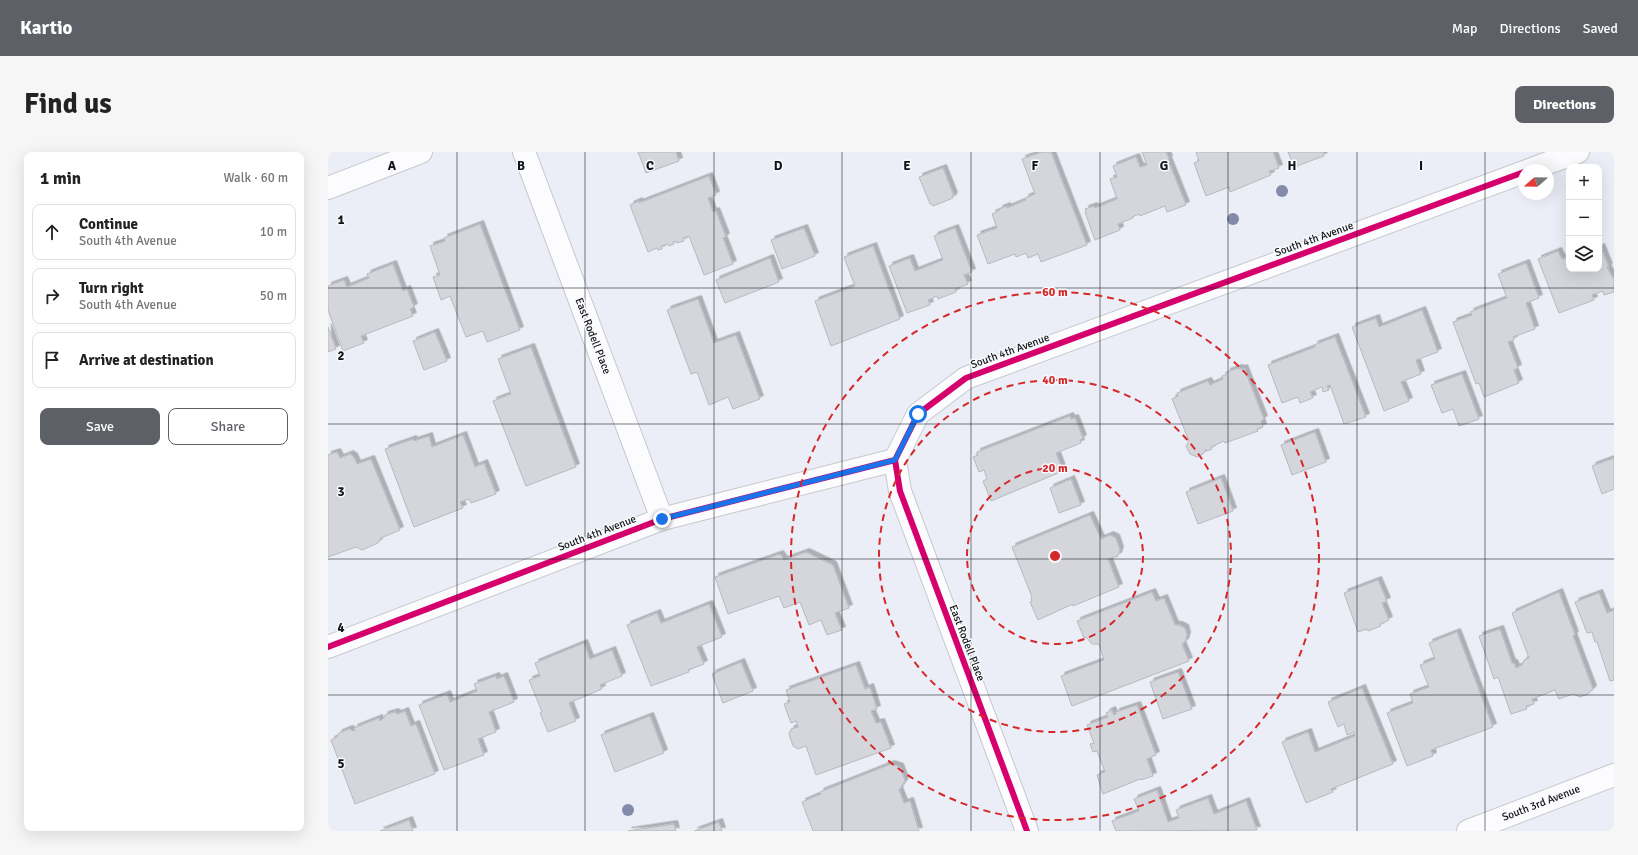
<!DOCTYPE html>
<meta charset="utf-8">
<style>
:root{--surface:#fff;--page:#f6f6f6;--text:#222;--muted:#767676;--line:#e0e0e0;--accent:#5d6066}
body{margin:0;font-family:Signika,sans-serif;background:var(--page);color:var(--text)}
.controls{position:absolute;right:12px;top:12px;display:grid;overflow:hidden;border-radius:8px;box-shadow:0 4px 16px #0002}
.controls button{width:36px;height:36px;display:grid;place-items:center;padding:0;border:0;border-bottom:1px solid var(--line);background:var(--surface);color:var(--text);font:20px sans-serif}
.compass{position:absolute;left:1190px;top:12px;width:36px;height:36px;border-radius:50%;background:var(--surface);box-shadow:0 4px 16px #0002;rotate:250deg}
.stop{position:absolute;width:12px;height:12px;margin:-9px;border:3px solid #1a73e8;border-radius:50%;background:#fff}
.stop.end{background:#1a73e8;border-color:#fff;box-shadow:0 1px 4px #0008}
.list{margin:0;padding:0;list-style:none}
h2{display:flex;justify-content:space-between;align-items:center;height:52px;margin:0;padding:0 16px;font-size:17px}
h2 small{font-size:13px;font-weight:400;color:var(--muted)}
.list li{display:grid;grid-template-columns:26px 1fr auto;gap:12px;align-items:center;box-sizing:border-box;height:56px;margin:0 8px 8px;padding:0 8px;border:1px solid var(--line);border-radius:8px}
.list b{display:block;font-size:15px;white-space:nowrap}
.list p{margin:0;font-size:13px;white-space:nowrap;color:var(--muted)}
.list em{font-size:13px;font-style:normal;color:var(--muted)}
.actions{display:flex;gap:8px;padding:12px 16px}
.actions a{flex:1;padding:9px 0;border:1px solid var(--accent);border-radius:8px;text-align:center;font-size:14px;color:var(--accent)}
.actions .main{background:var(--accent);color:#fff}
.icon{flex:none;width:22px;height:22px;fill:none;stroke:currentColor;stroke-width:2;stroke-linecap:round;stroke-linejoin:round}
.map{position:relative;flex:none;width:1286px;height:679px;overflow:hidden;border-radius:8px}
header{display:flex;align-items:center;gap:24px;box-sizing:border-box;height:56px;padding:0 20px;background:var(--accent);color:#fff}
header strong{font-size:19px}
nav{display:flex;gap:22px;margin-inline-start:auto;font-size:14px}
.intro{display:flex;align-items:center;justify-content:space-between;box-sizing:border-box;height:96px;padding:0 24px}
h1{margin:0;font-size:28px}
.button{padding:10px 18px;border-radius:8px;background:var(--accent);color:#fff;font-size:14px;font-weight:700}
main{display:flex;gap:24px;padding:0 24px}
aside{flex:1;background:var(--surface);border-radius:8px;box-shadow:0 4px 16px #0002}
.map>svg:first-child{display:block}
</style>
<header>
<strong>Kartio</strong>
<nav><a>Map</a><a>Directions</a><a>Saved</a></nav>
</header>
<div class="intro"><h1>Find us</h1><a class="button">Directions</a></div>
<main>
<aside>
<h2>1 min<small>Walk · 60 m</small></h2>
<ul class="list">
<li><svg class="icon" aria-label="ahead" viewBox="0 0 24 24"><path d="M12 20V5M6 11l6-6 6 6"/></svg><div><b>Continue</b><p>South 4th Avenue</p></div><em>10 m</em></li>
<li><svg class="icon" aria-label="right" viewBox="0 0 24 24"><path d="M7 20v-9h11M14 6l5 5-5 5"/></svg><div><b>Turn right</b><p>South 4th Avenue</p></div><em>50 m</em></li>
<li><svg class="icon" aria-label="arrive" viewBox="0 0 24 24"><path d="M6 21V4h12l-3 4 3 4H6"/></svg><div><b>Arrive at destination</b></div></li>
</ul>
<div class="actions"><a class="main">Save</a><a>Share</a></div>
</aside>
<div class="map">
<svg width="1286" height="679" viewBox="0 0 1286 679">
<defs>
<filter id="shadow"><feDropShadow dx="3.5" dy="-3.5" stdDeviation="0" flood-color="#0004"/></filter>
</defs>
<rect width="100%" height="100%" fill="#ebeef6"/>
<!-- building -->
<path fill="#d4d6dc" stroke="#b7b9c0" filter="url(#shadow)" d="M 310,0 L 348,0 L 351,9 L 318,21 Z
M 714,0 L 723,0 L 759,93 L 713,110 L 710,102 L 700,106 L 698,101 L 688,105 L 687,102 L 660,112 L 649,83 L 669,76 L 664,62 L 672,58 L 671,57 L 679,54 L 679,56 L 698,48 L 697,46 L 707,42 L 694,7 Z
M 814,0 L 838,0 L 841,7 L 840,8 L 858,53 L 839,60 L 837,54 L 812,64 L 811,62 L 804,65 L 805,66 L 790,72 L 792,78 L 767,88 L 757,60 L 758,59 L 757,57 L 766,54 L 767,56 L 789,47 L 782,27 L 789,25 L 785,14 L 808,5 L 812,15 L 819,13 Z
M 868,0 L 945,0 L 951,16 L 941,19 L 943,23 L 902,40 L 901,35 L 878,44 L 866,11 L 871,9 Z
M 960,0 L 995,0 L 996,4 L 966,15 Z
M 615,16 L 626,44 L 624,44 L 625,46 L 605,54 L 604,52 L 602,52 L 591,25 Z
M 381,24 L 388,43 L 380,46 L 385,60 L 388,59 L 398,85 L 395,86 L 405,112 L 376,123 L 361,84 L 355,86 L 356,89 L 349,91 L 348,89 L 345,90 L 346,92 L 341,94 L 340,92 L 333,94 L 334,97 L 330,98 L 329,96 L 320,100 L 302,53 L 311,49 L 311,51 Z
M 152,72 L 192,178 L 159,190 L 155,179 L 138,185 L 122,144 L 113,148 L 105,125 L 112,123 L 102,94 L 117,89 L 116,86 Z
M 476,76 L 487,104 L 454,117 L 443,88 Z
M 627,76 L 644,120 L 636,123 L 640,132 L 627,137 L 628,140 L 610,147 L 609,144 L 600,148 L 602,153 L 579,161 L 561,114 L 582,106 L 587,119 L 615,108 L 606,84 Z
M 545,94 L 572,167 L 503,194 L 487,149 L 527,134 L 516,105 Z
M 1273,95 L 1281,115 L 1279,115 L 1286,128 L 1286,140 L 1276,143 L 1275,139 L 1264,143 L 1266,148 L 1231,161 L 1210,107 L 1230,99 L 1234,107 L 1240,105 L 1241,117 L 1271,117 L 1271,96 Z
M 442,106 L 451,130 L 397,151 L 388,128 Z
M 1198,111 L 1211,146 L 1198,151 L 1207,177 L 1185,185 L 1186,188 L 1180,190 L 1190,216 L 1186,218 L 1191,231 L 1156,245 L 1151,231 L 1148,232 L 1125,170 L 1144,163 L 1142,160 L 1179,146 L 1170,122 Z
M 65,112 L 75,139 L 79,137 L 86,155 L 82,157 L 85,164 L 33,184 L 36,191 L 15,199 L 0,158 L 0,134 L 16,128 L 19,135 L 41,126 L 39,122 Z
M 370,147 L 386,191 L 408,183 L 432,247 L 405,257 L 400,245 L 381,253 L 369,220 L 363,222 L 339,158 Z
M 1094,158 L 1110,200 L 1088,208 L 1093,222 L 1073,230 L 1081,249 L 1056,259 L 1024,175 L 1048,166 L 1051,175 Z
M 0,175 L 8,197 L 0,200 Z
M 107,180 L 119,209 L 96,218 L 85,189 Z
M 1007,185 L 1038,265 L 1016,272 L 1002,233 L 999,234 L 1001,238 L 995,240 L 994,235 L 982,240 L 985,246 L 972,251 L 970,245 L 954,251 L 940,213 L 987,195 L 986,193 Z
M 203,195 L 248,315 L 198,334 L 165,249 L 183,242 L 170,207 Z
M 910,216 L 914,217 L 916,216 L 936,267 L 933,269 L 935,275 L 929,277 L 930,279 L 897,291 L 896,289 L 883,295 L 884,297 L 879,299 L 878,297 L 875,302 L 869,305 L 862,302 L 858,294 L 861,289 L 844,247 L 850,244 L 849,241 L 880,229 L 882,233 L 895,227 L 894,224 L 898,223 L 899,220 Z
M 1134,222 L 1151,267 L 1131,274 L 1125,257 L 1114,261 L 1103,233 Z
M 742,264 L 743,267 L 747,266 L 755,286 L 752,288 L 753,291 L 728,301 L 735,319 L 663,349 L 655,329 L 659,327 L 656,318 L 651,320 L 645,305 L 650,303 L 649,300 Z
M 987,280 L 998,310 L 964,323 L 953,293 Z
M 135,283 L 147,315 L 156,311 L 168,342 L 143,351 L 141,347 L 132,350 L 135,356 L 86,375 L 57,297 L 85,287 L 86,289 L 101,284 L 104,295 Z
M 9,300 L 12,306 L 22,302 L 26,305 L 29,312 L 43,307 L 72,378 L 53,386 L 50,391 L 34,398 L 28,395 L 0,405 L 0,303 Z
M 1286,306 L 1286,337 L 1274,342 L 1264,314 Z
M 893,326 L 905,359 L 870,372 L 858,340 Z
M 743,327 L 753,353 L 731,361 L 722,336 Z
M 762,363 L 773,387 L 782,383 L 788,386 L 792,398 L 790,404 L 780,407 L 791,435 L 745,454 L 745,452 L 710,468 L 702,450 L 704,449 L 703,446 L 704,445 L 684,395 Z
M 478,400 L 505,413 L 521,456 L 507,461 L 514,478 L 499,483 L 493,468 L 481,473 L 472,450 L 456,456 L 451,444 L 400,462 L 387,425 L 452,402 L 456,408 Z
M 1050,428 L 1059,449 L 1054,451 L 1061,468 L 1052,472 L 1053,474 L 1040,479 L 1039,477 L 1030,480 L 1016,441 Z
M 824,440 L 828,449 L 836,446 L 847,473 L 851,473 L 857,476 L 859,483 L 857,490 L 854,492 L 861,509 L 744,554 L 733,524 L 776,508 L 771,492 L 764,492 L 758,485 L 756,486 L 749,469 Z
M 1231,440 L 1247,483 L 1245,484 L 1265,537 L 1260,542 L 1252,545 L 1245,542 L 1231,547 L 1227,538 L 1204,547 L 1206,552 L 1198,554 L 1199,557 L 1183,562 L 1170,525 L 1166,527 L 1151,484 L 1172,477 L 1184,511 L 1186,511 L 1188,516 L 1194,513 L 1196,508 L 1201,506 L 1184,461 Z
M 1271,441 L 1279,461 L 1286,458 L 1286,528 L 1282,529 L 1269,490 L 1267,490 L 1264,480 L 1259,481 L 1247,450 Z
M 381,452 L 394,485 L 369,495 L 376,512 L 360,518 L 361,520 L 323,534 L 299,473 L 329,461 L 333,471 Z
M 1129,480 L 1165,575 L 1103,598 L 1105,604 L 1079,614 L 1059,561 L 1085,551 L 1082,542 L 1101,535 L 1092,513 L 1107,507 L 1101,491 Z
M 256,491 L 262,507 L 284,498 L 294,524 L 272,533 L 274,537 L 241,551 L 248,569 L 220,580 L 212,561 L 214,560 L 201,528 L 212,524 L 207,511 Z
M 413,510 L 425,539 L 395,551 L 384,522 Z
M 528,513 L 537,537 L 542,535 L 549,557 L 543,559 L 548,571 L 553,570 L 563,596 L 488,623 L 478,594 L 470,597 L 465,594 L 461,582 L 463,577 L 470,575 L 468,569 L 463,571 L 456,552 L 462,550 L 458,538 Z
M 850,520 L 864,557 L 835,567 L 822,530 Z
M 168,524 L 169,527 L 176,524 L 186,550 L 161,560 L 168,580 L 150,587 L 156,603 L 116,618 L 91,553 L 119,542 L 122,550 L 149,539 L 146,532 Z
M 1034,536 L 1065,612 L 1003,637 L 1005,640 L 978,651 L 954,590 L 980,580 L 987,600 L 1027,584 L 1026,580 L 1019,583 L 1016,572 L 1010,575 L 1000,550 Z
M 809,553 L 828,603 L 819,607 L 825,624 L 813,628 L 812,627 L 775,642 L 769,623 L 777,620 L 769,599 L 765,600 L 762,592 L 766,591 L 759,573 L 780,565 L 778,561 L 784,558 L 786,563 L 788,562 L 788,560 Z
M 77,559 L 83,574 L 88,572 L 107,622 L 27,652 L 3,588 L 9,585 L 11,581 L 21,577 L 25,579 L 27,578 L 26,576 L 51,566 L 52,569 L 55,567 L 57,563 L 67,560 L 70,562 Z
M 322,564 L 336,601 L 287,620 L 273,583 Z
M 563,612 L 572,615 L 577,629 L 571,638 L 576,651 L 582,649 L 591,679 L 485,679 L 474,650 L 493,642 L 492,640 Z
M 829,638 L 840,670 L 851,666 L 848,658 L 880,646 L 886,662 L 918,649 L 929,678 L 788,679 L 784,669 L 811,659 L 806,647 Z
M 81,668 L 85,679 L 52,679 Z
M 391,670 L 394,679 L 366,679 Z
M 346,672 L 348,679 L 300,679 Z"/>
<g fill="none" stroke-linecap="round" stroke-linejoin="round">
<!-- minor casing -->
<g stroke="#c7c8cf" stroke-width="24">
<path id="minor" d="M 196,0 L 334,367
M 1201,18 L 1250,0
M 0,36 L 93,0
M 567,308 L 572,339 L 699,679
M 0,495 L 334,367 L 567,308 L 590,262 L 638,226 L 1196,20
M 1140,679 L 1286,623"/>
</g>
<!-- minor -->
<use href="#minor" stroke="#fcfcfe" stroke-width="22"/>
<!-- cycleway casing -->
<g stroke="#f8f9fc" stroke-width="8">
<path id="cycleway" d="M 567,308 L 572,339 L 699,679
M 0,495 L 334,367 L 567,308 L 590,262 L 638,226 L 1196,20"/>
</g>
<!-- cycleway -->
<use href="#cycleway" stroke="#d6006c" stroke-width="6"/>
</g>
<!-- trees -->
<g fill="#838aaa">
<circle cx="954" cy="39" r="6"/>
<circle cx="905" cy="67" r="6"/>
<circle cx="300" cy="658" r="6"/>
</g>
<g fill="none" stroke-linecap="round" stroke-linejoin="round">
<!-- route -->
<path stroke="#1a73e8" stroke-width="5" d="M 334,367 L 567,308 L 590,262"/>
</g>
<!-- grid -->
<path fill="none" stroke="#111318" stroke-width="1" stroke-opacity="0.55" d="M 129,0 L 129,679M 257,0 L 257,679M 386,0 L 386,679M 514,0 L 514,679M 643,0 L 643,679M 772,0 L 772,679M 900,0 L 900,679M 1029,0 L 1029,679M 1157,0 L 1157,679M 0,136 L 1286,136M 0,272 L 1286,272M 0,407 L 1286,407M 0,543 L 1286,543"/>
<!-- distance rings -->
<g fill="none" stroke="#d62828" stroke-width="2" stroke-dasharray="7 5">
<circle cx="727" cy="404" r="88"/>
<circle cx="727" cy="404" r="176"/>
<circle cx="727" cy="404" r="264"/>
</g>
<g text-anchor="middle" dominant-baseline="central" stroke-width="3" stroke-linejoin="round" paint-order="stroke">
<!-- street labels -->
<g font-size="11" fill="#111318" stroke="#f8f9fc">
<text transform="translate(986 87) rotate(-20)">South 4th Avenue</text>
<text transform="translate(265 184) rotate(69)">East Rodell Place</text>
<text transform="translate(682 199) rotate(-20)">South 4th Avenue</text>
<text transform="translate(269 381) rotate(-21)">South 4th Avenue</text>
<text transform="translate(639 491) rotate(69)">East Rodell Place</text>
<text transform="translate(1213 651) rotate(-21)">South 3rd Avenue</text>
</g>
</g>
<g font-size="13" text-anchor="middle" font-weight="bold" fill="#111318" stroke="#f8f9fc" stroke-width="3" stroke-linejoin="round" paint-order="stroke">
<text x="64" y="18">A</text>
<text x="193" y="18">B</text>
<text x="322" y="18">C</text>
<text x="450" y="18">D</text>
<text x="579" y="18">E</text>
<text x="707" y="18">F</text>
<text x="836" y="18">G</text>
<text x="964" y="18">H</text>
<text x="1093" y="18">I</text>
<text x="13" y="72">1</text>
<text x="13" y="208">2</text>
<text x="13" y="344">3</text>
<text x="13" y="480">4</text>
<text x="13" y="616">5</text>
</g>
<circle cx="727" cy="404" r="6" fill="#d62828" stroke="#f8f9fc" stroke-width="2"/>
<g font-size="12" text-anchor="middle" font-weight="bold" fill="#d62828" stroke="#f8f9fc" stroke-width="3" stroke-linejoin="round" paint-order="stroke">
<text x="727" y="144">60 m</text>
<text x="727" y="232">40 m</text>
<text x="727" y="320">20 m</text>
</g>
</svg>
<div class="controls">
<button>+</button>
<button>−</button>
<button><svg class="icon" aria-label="layers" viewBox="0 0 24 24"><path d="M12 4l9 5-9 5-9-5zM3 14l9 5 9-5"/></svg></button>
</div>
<svg class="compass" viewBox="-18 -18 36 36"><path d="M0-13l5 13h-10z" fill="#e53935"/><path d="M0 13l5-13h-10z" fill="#767676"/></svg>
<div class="stop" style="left:590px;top:262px"></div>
<div class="stop end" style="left:334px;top:367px"></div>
</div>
</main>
